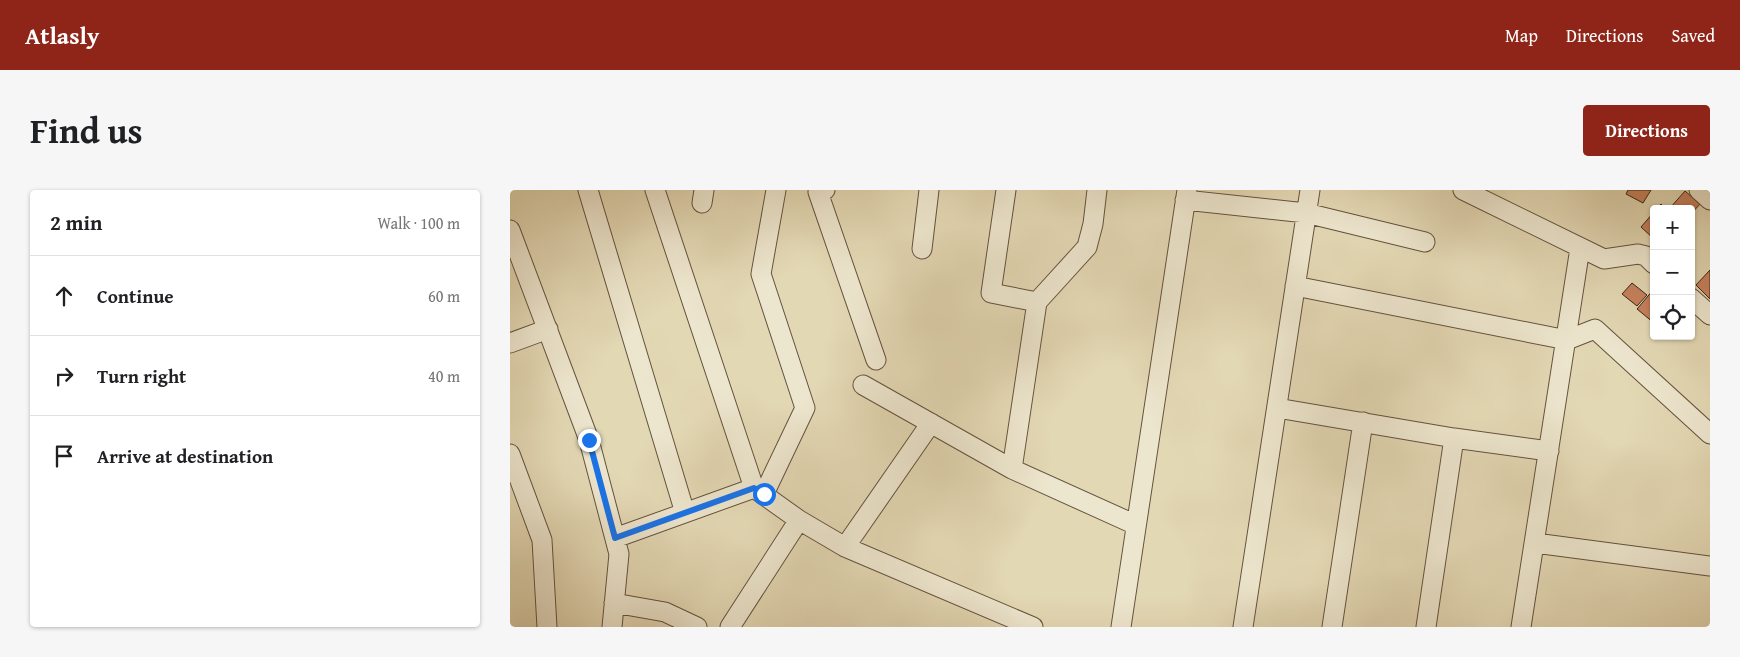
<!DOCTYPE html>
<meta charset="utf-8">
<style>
:root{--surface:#fff;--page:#f6f6f6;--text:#202124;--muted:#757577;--line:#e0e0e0;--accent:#8f2418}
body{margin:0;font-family:"Gentium Book Plus",serif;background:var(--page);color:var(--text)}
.controls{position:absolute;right:15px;top:15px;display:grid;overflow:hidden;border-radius:5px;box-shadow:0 1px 4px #0004}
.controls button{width:45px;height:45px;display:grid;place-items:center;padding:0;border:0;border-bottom:1px solid var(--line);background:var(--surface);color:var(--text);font:25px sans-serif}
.stop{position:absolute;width:15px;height:15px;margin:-11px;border:4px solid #1a73e8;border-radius:50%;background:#fff}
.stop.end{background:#1a73e8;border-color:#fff;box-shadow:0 1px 5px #0008}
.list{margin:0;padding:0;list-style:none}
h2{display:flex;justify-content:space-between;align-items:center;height:65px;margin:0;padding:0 20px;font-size:21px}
h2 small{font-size:16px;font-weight:400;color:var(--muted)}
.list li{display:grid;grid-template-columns:32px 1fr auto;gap:15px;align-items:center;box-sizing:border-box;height:80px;padding:0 20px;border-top:1px solid var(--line)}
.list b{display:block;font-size:19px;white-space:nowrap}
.list em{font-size:16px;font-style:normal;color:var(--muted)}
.icon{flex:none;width:28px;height:28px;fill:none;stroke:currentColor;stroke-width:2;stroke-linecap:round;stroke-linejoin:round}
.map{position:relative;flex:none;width:1200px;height:437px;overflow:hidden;border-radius:5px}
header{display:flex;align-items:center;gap:30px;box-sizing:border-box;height:70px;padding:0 25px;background:var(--accent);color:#fff}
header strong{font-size:24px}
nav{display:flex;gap:28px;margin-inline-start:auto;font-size:18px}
.intro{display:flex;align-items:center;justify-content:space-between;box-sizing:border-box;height:120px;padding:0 30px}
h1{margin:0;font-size:35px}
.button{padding:12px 22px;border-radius:5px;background:var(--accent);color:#fff;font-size:18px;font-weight:700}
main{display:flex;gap:30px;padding:0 30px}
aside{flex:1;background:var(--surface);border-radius:5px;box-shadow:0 1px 4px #0004}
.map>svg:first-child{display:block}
</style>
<header>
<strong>Atlasly</strong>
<nav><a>Map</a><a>Directions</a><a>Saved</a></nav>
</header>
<div class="intro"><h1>Find us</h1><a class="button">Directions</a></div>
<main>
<aside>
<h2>2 min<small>Walk · 100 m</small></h2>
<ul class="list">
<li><svg class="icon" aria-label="ahead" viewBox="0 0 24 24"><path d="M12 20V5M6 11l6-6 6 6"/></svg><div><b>Continue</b></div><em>60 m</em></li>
<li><svg class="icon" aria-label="right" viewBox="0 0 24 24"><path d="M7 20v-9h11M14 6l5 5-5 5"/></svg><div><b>Turn right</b></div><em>40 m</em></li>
<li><svg class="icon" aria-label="arrive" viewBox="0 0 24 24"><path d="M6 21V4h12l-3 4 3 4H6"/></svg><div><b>Arrive at destination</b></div></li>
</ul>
</aside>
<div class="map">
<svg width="1200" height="437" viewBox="0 0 1200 437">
<rect width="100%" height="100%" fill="#e3d8b4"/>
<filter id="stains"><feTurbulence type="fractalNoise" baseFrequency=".004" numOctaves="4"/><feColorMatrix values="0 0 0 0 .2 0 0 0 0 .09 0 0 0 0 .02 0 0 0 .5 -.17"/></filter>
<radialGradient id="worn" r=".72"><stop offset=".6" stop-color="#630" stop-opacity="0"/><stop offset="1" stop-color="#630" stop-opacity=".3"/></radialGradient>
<!-- building -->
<path fill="#c6825d" stroke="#3b2617" d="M 1118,0 L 1141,0 L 1133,13 L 1116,4 Z
M 1175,1 L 1190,14 L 1181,24 L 1181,19 L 1160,18 Z
M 1151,14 L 1156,19 L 1147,19 Z
M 1144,22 L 1144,49 L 1131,37 Z
M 1200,80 L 1200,109 L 1186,95 Z
M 1122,93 L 1137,105 L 1127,116 L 1112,104 Z
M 1144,99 L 1144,133 L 1127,119 Z"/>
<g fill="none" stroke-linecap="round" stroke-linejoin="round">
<!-- minor casing -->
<g stroke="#65523e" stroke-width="21">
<path id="minor" d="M 78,0 L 175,323
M 145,0 L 244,298 L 289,330 L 335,357 L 523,437
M 315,0 L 308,2 L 366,170
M 496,0 L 481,103 L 527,112 L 502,279
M 953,0 L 1094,69 L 1128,64 L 1136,66 L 1144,74
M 1189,0 L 1200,10
M 675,10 L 796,23 L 915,52
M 192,13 L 194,0
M 0,40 L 79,250 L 109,364 L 102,437
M 412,59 L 419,0
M 785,96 L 1057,150 L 1085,139 L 1200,244
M 1181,108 L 1200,125
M 527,112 L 577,57 L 583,34 L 587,0
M 0,153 L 38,139
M 353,195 L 502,279 L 626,335
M 767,218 L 944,248 L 916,437
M 944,248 L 1039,261
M 0,264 L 32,350 L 37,437
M 254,304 L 295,218 L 251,84 L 266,0
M 105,348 L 244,298
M 1025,353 L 1200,376
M 335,357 L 421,233
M 104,413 L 155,422 L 187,437
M 220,437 L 289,330
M 611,437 L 677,0
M 733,437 L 800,0
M 822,437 L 853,232
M 1011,437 L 1070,58"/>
</g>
<!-- minor -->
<use href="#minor" stroke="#ede6ce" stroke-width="19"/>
</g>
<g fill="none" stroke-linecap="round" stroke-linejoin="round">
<!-- route -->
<path stroke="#1a73e8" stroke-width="6" d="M 79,250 L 105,348 L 244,298 L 254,304"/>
</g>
<rect width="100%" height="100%" filter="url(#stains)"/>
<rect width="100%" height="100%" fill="url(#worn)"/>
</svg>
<div class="controls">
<button>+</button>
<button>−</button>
<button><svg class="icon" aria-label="locate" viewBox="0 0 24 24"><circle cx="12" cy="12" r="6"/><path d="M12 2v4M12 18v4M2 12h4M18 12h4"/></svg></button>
</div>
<div class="stop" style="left:254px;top:304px"></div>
<div class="stop end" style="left:79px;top:250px"></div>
</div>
</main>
